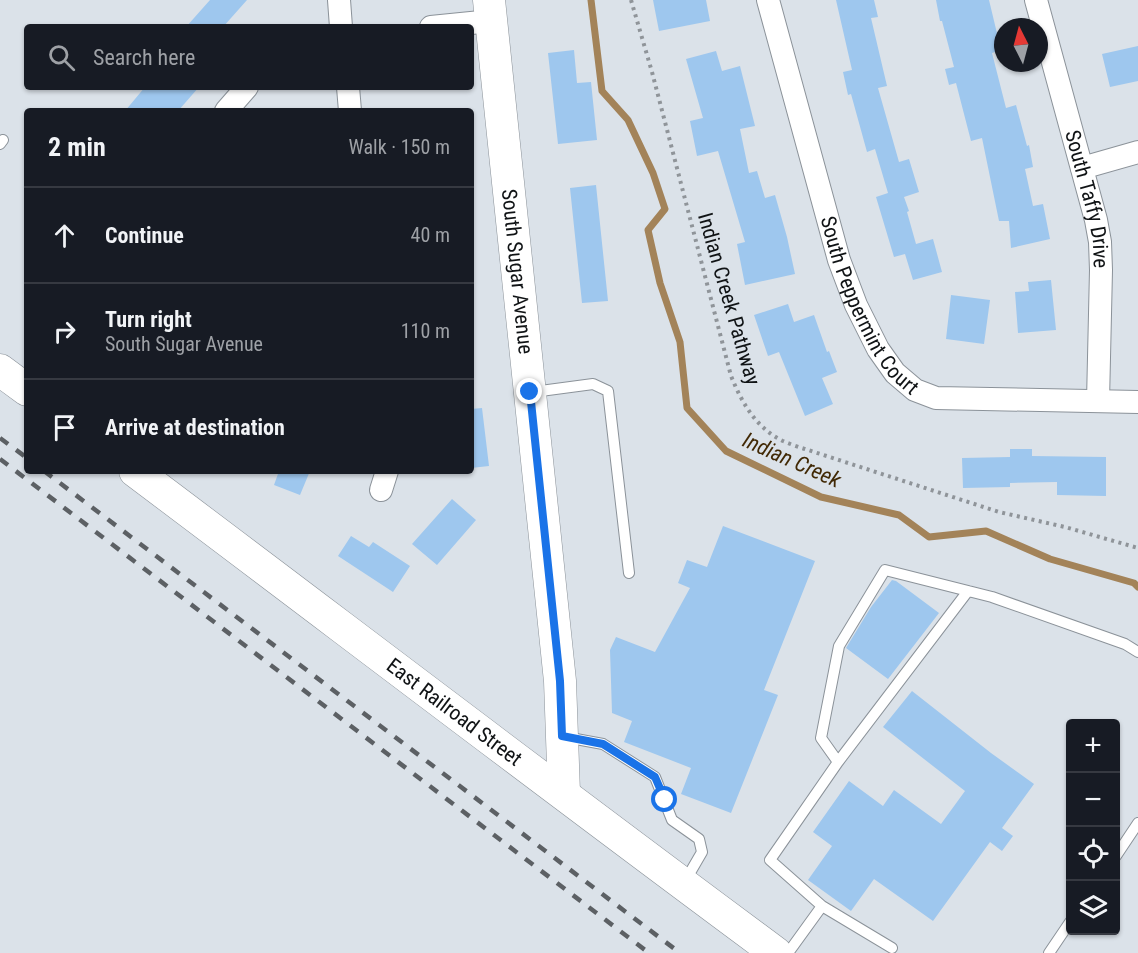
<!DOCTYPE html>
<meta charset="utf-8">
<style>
:root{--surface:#171b24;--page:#20242c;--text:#f1f3f6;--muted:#9ea1a6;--line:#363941}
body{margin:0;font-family:"Roboto Condensed",sans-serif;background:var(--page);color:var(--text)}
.controls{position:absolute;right:18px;bottom:18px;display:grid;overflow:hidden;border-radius:6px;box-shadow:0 2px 4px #0004}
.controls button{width:54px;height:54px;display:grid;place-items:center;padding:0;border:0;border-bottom:2px solid var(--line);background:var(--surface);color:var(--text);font:30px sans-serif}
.compass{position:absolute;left:994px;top:18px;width:54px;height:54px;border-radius:50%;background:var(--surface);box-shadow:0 2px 4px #0004;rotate:354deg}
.stop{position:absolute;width:18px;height:18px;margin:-14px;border:4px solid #1a73e8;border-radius:50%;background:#fff}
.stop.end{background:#1a73e8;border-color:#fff;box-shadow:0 2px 6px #0008}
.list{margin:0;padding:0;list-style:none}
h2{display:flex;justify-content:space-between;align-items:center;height:78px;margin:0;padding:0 24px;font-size:26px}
h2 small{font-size:20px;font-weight:400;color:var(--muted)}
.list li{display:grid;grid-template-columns:39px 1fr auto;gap:18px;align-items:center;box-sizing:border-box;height:96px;padding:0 24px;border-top:2px solid var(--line)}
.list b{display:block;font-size:22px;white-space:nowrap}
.list p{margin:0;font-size:20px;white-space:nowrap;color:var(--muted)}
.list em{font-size:20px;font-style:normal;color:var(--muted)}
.icon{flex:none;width:33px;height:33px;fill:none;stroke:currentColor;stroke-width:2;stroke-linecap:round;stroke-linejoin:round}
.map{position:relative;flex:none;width:1138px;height:953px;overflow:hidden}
.search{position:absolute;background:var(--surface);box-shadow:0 2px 4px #0004;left:24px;top:24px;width:450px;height:66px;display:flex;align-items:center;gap:15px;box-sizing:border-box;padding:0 21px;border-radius:6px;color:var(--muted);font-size:22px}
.panel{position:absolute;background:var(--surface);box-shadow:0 2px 4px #0004;left:24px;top:108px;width:450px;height:366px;border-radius:6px}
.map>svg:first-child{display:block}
</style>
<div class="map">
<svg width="1138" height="953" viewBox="0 0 1138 953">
<rect width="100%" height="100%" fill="#dbe2e9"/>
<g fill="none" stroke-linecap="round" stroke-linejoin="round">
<!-- stream -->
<path stroke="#a38359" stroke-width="7" d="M 591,0 L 602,91 L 628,120 L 653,173 L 665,209 L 648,230 L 660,283 L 680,342 L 687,408 L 726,451 L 821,497 L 899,515 L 929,537 L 986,531 L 1050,559 L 1134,583 L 1138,587"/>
</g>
<!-- building -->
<path fill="#9ec7ee" d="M 210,0 L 247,0 L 223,27 L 186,27 Z
M 653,0 L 706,0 L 710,21 L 659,31 Z
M 836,0 L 874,0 L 878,17 L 871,18 L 887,86 L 878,88 L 899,162 L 909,159 L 919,192 L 904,197 L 909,211 L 907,212 L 916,244 L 933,239 L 942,272 L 913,280 L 905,254 L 894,257 L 876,197 L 888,193 L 875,149 L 867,152 L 851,94 L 848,95 L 843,72 L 852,70 Z
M 936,0 L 989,0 L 1001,50 L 992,53 L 1006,108 L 1016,105 L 1027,146 L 1029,145 L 1033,167 L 1025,169 L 1033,206 L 1043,204 L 1050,239 L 1011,248 L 1009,221 L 999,221 L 982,138 L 971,141 L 956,83 L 949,85 L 945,69 L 954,67 L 942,21 L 940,21 Z
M 1138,46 L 1138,81 L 1110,87 L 1102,54 Z
M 574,50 L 577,83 L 591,82 L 597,140 L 558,144 L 548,53 Z
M 716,51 L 722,71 L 740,66 L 755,126 L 740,129 L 749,173 L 757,171 L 765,198 L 775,195 L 787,237 L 795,274 L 745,285 L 737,244 L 745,242 L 718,151 L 697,156 L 690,121 L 703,118 L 686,59 Z
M 145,87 L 199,87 L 178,111 L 125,111 Z
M 596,185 L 608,301 L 582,303 L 570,188 Z
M 1051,280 L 1056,330 L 1018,333 L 1015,292 L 1029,291 L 1028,282 Z
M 951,295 L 990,300 L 984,344 L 946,339 Z
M 788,304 L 794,322 L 814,315 L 827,352 L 829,351 L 837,372 L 822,378 L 833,404 L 805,416 L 779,352 L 768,356 L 754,315 Z
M 482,408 L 489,466 L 471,468 L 471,409 Z
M 1010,449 L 1032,449 L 1032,456 L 1106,457 L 1106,496 L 1057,495 L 1057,482 L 1010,483 L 1010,487 L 963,488 L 962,458 L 1010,457 Z
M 279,471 L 310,471 L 300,495 L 274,485 Z
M 452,499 L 476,520 L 437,565 L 412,544 Z
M 723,526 L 815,561 L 764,690 L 778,695 L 731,813 L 681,794 L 691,768 L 624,742 L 632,721 L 612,713 L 610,650 L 616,637 L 655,652 L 690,588 L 678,583 L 687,560 L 707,567 Z
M 351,536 L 369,547 L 373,542 L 410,566 L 393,592 L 338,556 Z
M 892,580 L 896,581 L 939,613 L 888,679 L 846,648 L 871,607 Z
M 912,691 L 991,753 L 1034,784 L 1002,828 L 1013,836 L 1002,851 L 990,842 L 933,921 L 874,879 L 851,911 L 808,880 L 832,846 L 813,832 L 849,781 L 883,806 L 894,790 L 941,824 L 965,791 L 883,727 Z"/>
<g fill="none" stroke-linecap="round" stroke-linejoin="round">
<!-- lane casing -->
<g stroke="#8b9299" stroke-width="12">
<path id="lane" d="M 0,144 L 3,140
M 533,392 L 593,384 L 608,391 L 629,573
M 565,737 L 603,744 L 655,777 L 672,820 L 699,839 L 702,852 L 684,883
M 838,762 L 821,738 L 839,646 L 885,570 L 992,597 L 1125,644 L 1138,652
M 1116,856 L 1138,823
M 822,906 L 770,860 L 838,762 L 968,591
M 788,953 L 822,906 L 892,948
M 1049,953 L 1070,922"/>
</g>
<!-- street casing -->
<g stroke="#8b9299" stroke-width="24">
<g id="street">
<path d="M 339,0 L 341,27"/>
<path id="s1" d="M 768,0 L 839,260 L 856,305 L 878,349 L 895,373 L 915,390 L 936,398 L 1138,402"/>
<path id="s2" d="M 1036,0 L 1096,220 L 1100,242 L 1101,270 L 1098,401"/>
<path d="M 431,27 L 491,21"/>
<path d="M 348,87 L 350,111"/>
<path d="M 226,111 L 247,87"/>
<path d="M 1082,168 L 1138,152"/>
<path d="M 381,490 L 387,471"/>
</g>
</g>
<!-- secondary casing -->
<g stroke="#8b9299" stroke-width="33">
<g id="secondary">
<path id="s3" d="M 489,0 L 560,681 L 564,793"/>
<path d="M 0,370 L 27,390"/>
<path id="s4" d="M 135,471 C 349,632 561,794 776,953"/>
</g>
</g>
<!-- path -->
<path stroke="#8f9499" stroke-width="4" stroke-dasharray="3 4.5" stroke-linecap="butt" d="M 631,0 L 652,72 L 731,376 C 742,403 756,428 783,441 C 790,444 798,447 805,449 L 999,512 L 1065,527 L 1138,548"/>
<!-- lane -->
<use href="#lane" stroke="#fff" stroke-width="10"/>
<!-- street -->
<use href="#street" stroke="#fff" stroke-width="22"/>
<!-- secondary -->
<use href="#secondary" stroke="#fff" stroke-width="32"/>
<!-- rail -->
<path stroke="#5c6064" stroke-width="4.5" stroke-dasharray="10 10" stroke-linecap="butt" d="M 0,438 L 27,458
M 0,459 L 649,953
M 44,471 L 680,953"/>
</g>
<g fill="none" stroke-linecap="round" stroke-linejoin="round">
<!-- route -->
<path stroke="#1a73e8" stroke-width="8" d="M 530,392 L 560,681 L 562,736 L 603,744 L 655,777 L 665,800"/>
</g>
<g text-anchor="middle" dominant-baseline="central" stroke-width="4.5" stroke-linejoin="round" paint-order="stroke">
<!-- street labels -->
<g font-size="21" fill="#101315" stroke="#dbe2e9">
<text stroke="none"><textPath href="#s2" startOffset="206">South Taffy Drive</textPath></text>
<text stroke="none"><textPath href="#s3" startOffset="273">South Sugar Avenue</textPath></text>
<text transform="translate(729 299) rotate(74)">Indian Creek Pathway</text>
<text stroke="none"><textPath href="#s1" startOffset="324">South Peppermint Court</textPath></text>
<text stroke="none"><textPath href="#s4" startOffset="400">East Railroad Street</textPath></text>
</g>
<!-- water labels -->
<g font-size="22" font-style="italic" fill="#412905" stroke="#dbe2e9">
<text transform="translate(792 460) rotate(24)">Indian Creek</text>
</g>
</g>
</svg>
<div class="controls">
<button>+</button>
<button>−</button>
<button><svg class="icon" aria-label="locate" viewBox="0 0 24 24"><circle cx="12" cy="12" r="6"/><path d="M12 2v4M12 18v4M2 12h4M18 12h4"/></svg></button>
<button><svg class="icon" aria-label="layers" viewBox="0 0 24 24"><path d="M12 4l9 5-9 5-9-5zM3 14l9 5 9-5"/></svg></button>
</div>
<svg class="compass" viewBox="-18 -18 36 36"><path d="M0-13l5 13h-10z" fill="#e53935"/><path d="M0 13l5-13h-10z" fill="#9ea1a6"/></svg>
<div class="stop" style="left:665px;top:800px"></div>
<div class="stop end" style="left:530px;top:392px"></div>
<div class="search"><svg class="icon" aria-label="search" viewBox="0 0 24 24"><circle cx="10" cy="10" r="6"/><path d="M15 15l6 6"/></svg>Search here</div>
<section class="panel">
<h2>2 min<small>Walk · 150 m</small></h2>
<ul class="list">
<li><svg class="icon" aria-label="ahead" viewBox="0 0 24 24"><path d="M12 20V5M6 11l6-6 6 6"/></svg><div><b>Continue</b></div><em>40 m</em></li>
<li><svg class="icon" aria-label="right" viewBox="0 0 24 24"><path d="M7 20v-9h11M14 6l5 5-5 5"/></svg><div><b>Turn right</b><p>South Sugar Avenue</p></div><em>110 m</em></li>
<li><svg class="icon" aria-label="arrive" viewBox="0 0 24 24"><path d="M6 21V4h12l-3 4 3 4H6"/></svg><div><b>Arrive at destination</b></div></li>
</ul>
</section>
</div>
